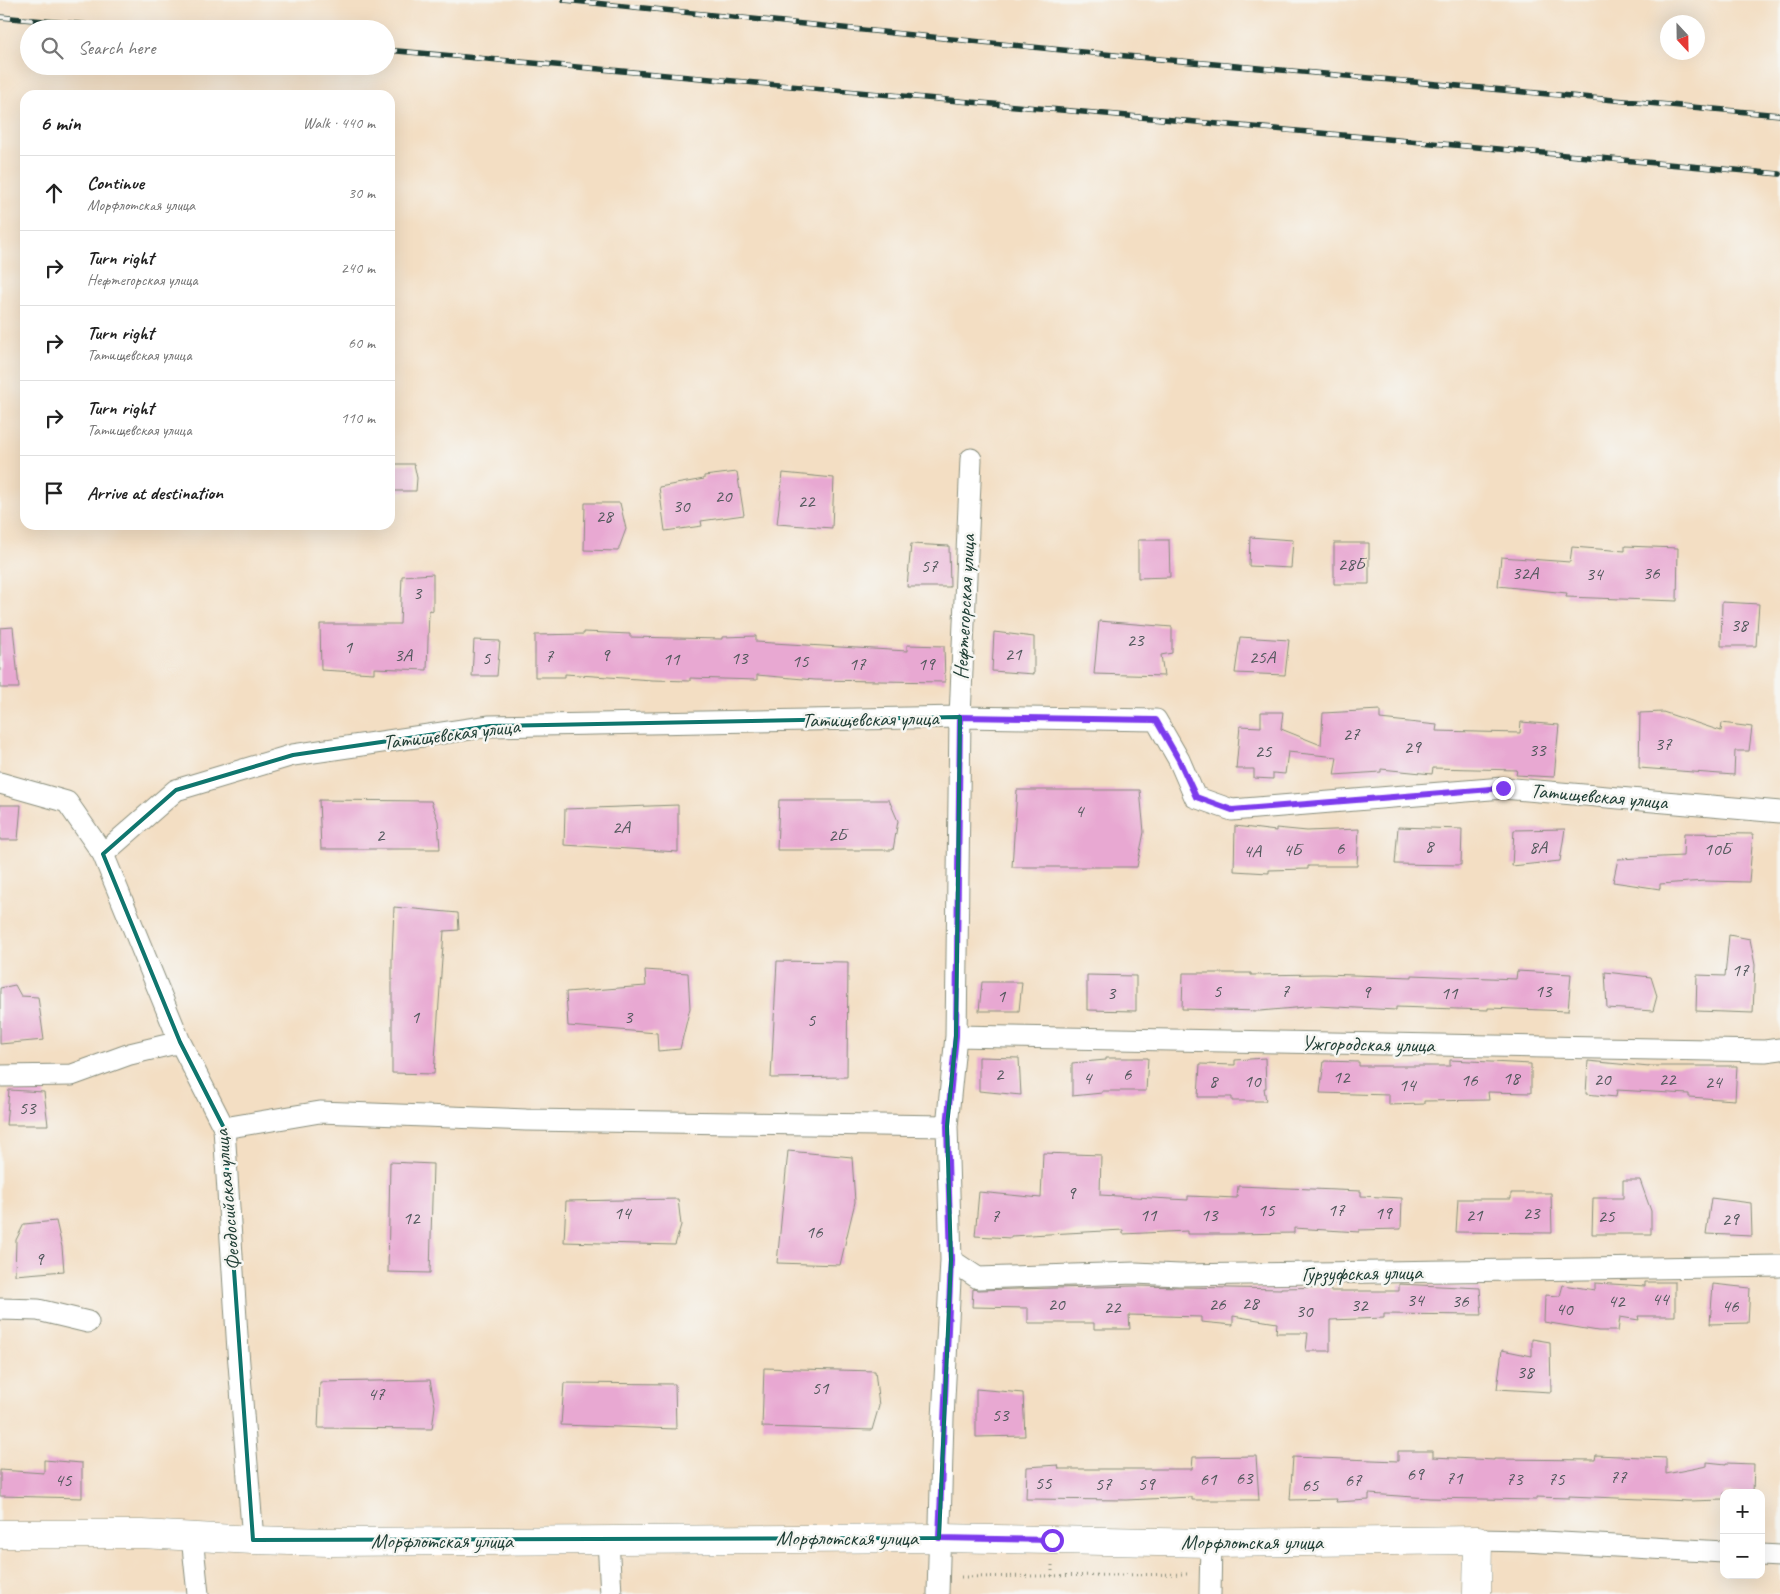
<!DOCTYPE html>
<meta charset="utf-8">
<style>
:root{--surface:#fff;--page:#f2f2f2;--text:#222;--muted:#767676;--line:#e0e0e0}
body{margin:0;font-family:Caveat,sans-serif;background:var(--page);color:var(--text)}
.controls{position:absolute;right:15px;bottom:15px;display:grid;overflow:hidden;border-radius:10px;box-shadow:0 5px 20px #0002}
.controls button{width:45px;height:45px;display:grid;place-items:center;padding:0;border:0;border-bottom:1px solid var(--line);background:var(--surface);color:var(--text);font:25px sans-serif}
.compass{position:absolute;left:1660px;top:15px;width:45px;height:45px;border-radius:50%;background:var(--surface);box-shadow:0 5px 20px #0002;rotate:158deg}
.stop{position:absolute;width:15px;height:15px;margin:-11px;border:4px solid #7c3aed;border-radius:50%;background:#fff}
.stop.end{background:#7c3aed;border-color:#fff;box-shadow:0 1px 5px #0008}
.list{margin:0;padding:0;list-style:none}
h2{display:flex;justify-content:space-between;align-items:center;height:65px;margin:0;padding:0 20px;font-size:21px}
h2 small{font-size:16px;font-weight:400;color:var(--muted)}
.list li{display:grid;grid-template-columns:32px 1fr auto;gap:15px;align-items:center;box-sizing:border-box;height:75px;padding:0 20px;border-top:1px solid var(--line)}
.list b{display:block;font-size:19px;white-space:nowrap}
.list p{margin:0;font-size:16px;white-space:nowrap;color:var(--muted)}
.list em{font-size:16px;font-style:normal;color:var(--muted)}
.icon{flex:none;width:28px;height:28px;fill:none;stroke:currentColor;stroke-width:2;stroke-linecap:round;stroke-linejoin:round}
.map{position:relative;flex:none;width:1780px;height:1594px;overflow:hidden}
.search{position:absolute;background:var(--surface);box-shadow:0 5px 20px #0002;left:20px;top:20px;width:375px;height:55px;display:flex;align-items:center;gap:12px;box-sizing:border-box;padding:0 18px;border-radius:28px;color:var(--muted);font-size:19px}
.panel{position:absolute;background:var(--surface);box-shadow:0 5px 20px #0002;left:20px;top:90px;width:375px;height:440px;border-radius:15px}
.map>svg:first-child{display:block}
</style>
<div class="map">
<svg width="1780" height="1594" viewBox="0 0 1780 1594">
<rect width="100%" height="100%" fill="#f6f6f2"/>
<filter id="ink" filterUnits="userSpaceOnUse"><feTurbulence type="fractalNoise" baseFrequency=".02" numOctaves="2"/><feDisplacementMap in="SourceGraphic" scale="10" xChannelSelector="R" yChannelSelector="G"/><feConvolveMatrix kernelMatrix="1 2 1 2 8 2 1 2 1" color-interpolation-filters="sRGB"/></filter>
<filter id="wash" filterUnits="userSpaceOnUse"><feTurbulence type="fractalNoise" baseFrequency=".0096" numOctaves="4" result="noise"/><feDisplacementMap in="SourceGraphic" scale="20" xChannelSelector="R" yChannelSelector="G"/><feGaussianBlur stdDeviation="1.12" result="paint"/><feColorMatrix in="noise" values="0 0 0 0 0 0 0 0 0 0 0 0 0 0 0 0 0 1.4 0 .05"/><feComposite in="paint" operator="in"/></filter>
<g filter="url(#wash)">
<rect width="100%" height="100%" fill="#f3dec3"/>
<g id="blocks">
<!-- building -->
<path fill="#e8a8d2" d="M 390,464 L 414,464 L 417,478 L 416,491 L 390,491 Z
M 737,472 L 744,515 L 701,521 L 702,526 L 665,531 L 659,487 L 704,479 L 704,476 Z
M 783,473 L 834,478 L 832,528 L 777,524 Z
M 585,503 L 620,503 L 626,529 L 618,551 L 584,550 Z
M 1250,537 L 1293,540 L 1291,568 L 1249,566 Z
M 1138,540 L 1169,540 L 1170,577 L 1138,578 Z
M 1334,543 L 1369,543 L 1369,584 L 1334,584 Z
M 911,544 L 949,546 L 950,587 L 907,587 Z
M 1625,546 L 1678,548 L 1677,601 L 1566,597 L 1567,593 L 1498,586 L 1501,557 L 1570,562 L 1572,547 L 1625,551 Z
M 433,574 L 433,611 L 429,610 L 427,670 L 374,668 L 374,673 L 321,670 L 320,624 L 400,624 L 402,576 Z
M 1722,602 L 1759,604 L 1756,646 L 1721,646 Z
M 1099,621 L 1172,627 L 1172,653 L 1161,655 L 1164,676 L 1094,674 Z
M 13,627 L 19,688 L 0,688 L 0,628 Z
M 584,632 L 630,634 L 630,637 L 722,639 L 722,637 L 756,636 L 756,642 L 907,651 L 907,645 L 944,646 L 945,682 L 815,680 L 757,675 L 757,680 L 690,678 L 690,681 L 652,680 L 565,674 L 565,677 L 535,677 L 535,635 L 584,634 Z
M 994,632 L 1034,637 L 1034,674 L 992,671 Z
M 1240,637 L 1289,640 L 1285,675 L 1235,673 Z
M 474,640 L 500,641 L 497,676 L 472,676 Z
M 1380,710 L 1380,719 L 1437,725 L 1436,731 L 1520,733 L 1521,722 L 1559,725 L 1554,777 L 1516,775 L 1517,770 L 1433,768 L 1432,774 L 1381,769 L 1381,772 L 1334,775 L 1337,757 L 1288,752 L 1285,774 L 1273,773 L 1273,779 L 1254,778 L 1254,769 L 1236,769 L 1240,726 L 1261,727 L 1261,712 L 1283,712 L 1281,729 L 1321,745 L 1323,713 Z
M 1663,712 L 1721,731 L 1722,723 L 1752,727 L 1749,751 L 1735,751 L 1734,775 L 1639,768 L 1640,713 Z
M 1017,790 L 1140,790 L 1144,832 L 1137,867 L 1012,867 Z
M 319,800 L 431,801 L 438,821 L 440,849 L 321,849 Z
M 779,800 L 889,800 L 898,821 L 893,850 L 777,850 Z
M 0,805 L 21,805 L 18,840 L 0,840 Z
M 678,805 L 678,852 L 564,845 L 565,809 Z
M 1235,826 L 1276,831 L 1276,828 L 1307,831 L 1359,829 L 1357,866 L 1308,866 L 1308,869 L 1269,870 L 1269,873 L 1234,871 Z
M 1398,827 L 1462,829 L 1461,865 L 1395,864 Z
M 1565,829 L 1560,861 L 1512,866 L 1514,830 Z
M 1684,833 L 1753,834 L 1749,882 L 1705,881 L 1660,884 L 1660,889 L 1613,882 L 1618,859 L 1683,856 Z
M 394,907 L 458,913 L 459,930 L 444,931 L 434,1074 L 392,1073 L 392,957 Z
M 1729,935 L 1750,939 L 1755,965 L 1753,1013 L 1696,1011 L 1697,975 L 1725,976 Z
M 777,961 L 848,962 L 847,1077 L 771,1078 Z
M 645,970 L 688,973 L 690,1008 L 680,1049 L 658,1051 L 657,1033 L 568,1026 L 566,992 L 646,986 Z
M 1517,971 L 1571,974 L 1568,1011 L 1488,1008 L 1488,1010 L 1396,1007 L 1396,1010 L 1317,1006 L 1260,1011 L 1182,1009 L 1183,973 L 1251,973 L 1251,975 L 1324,974 L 1412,977 L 1412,975 L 1516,979 Z
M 1605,972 L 1651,977 L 1657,996 L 1653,1011 L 1607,1008 Z
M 1087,975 L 1136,976 L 1136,1011 L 1087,1010 Z
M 982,982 L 1022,982 L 1019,1011 L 979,1011 Z
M 15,985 L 21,996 L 38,997 L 44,1040 L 0,1044 L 0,988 Z
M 979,1057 L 1019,1058 L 1021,1095 L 979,1091 Z
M 1106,1058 L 1148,1058 L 1146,1091 L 1102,1091 L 1102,1093 L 1072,1096 L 1072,1063 L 1106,1060 Z
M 1265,1058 L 1266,1088 L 1264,1088 L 1266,1101 L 1232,1101 L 1232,1097 L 1198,1097 L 1200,1064 L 1235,1065 L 1235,1060 Z
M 1450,1060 L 1531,1064 L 1531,1093 L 1488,1092 L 1489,1100 L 1424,1101 L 1424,1104 L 1389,1105 L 1389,1095 L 1320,1093 L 1324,1061 L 1359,1062 L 1359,1066 L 1450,1066 Z
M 1588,1061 L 1649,1067 L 1649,1066 L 1737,1066 L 1735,1100 L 1689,1097 L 1689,1094 L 1617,1090 L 1616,1097 L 1586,1094 Z
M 9,1090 L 44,1092 L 48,1125 L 6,1125 Z
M 788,1151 L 852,1157 L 855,1202 L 840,1265 L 777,1263 Z
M 1043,1153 L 1101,1155 L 1100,1195 L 1188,1200 L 1188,1196 L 1237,1198 L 1238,1186 L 1361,1191 L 1361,1196 L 1402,1198 L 1401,1229 L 1359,1230 L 1359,1232 L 1294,1228 L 1294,1233 L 1231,1234 L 1187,1234 L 1187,1231 L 1123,1234 L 1123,1230 L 1011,1236 L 1011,1238 L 975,1236 L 979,1192 L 1041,1198 Z
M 390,1162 L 433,1164 L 430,1273 L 388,1272 Z
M 1623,1180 L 1640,1180 L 1651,1211 L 1651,1234 L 1592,1234 L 1593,1198 L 1623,1198 Z
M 1511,1193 L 1551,1193 L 1552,1233 L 1456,1232 L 1458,1199 L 1511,1199 Z
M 1711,1198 L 1751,1203 L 1752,1236 L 1706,1234 Z
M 678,1199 L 681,1225 L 675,1245 L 564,1242 L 566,1201 Z
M 56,1221 L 62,1247 L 64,1271 L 15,1275 L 16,1240 L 24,1224 Z
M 1645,1282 L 1675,1282 L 1675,1316 L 1638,1316 L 1639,1320 L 1620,1317 L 1618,1331 L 1598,1331 L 1544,1322 L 1545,1295 L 1560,1296 L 1563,1285 L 1595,1290 L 1595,1283 L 1645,1286 Z
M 1399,1284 L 1480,1288 L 1482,1315 L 1384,1314 L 1384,1318 L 1330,1320 L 1330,1351 L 1306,1351 L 1308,1333 L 1276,1333 L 1277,1323 L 1233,1316 L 1233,1325 L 1201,1322 L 1201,1317 L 1129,1315 L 1130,1329 L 1094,1329 L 1094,1323 L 1028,1323 L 1028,1308 L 972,1307 L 973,1289 L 978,1290 L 1135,1286 L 1281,1289 L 1281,1288 L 1330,1287 L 1330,1291 L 1399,1291 Z
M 1713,1284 L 1750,1288 L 1748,1323 L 1710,1324 Z
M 1532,1339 L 1550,1342 L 1551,1392 L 1497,1389 L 1502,1350 L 1532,1356 Z
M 764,1368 L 875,1371 L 879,1406 L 872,1430 L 762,1427 Z
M 430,1380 L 435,1406 L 432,1429 L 318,1428 L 320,1382 Z
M 564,1383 L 675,1384 L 676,1429 L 561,1425 Z
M 976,1389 L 1023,1393 L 1025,1436 L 976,1437 Z
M 1398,1451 L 1433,1451 L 1433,1457 L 1494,1460 L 1494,1459 L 1595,1460 L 1596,1455 L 1666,1458 L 1666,1474 L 1707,1466 L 1707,1462 L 1726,1464 L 1726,1463 L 1754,1464 L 1753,1493 L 1724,1493 L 1724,1500 L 1689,1501 L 1569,1496 L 1569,1498 L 1536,1497 L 1536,1500 L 1429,1498 L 1369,1494 L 1369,1500 L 1336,1502 L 1337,1499 L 1290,1500 L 1293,1457 L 1398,1461 Z
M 1256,1456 L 1259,1500 L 1192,1500 L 1192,1497 L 1126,1500 L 1026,1499 L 1027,1467 L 1058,1465 L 1059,1469 L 1192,1469 L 1193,1457 Z
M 44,1460 L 82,1463 L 82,1498 L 0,1496 L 0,1470 L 44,1473 Z"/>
</g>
</g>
<g filter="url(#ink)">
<use href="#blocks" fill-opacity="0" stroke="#898e7c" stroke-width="1"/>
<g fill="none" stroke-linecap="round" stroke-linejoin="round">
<!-- minor casing -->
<g stroke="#898e7c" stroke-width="23">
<path id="minor" d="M 0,783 L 67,802 L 103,854 L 176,790 L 293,755 L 490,726 L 960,717 L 1156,720 L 1179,760 L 1195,797 L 1232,810 L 1503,788 L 1780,812
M 103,854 L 180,1042 L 224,1128 L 238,1351 L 253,1540
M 956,1036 L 1765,1051 L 1780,1049
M 0,1076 L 72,1075 L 130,1054 L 180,1042
M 224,1128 L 320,1112 L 526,1120 L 947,1126
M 951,1260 L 978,1278 L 1135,1273 L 1180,1275 L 1780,1266
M 0,1309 L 38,1310 L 88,1322
M 192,1537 L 198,1594
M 608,1540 L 611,1594
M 1478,1540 L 1525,1541 L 1724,1552
M 1761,1555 L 1780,1556
M 938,1594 L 943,1419 L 951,1260 L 947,1126 L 956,1036 L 960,717 L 971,459
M 1210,1594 L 1211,1543"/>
</g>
<!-- tertiary casing -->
<g stroke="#898e7c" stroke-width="29">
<path id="tertiary" d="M 0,1534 L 142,1534 L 253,1540 L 329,1542 L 939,1538 L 1211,1543 L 1478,1540 L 1477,1594"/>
</g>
<!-- path -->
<path stroke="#898e7c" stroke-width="3" stroke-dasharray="1 4" stroke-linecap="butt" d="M 1052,1576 L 1052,1564
M 961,1577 L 1190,1574"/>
<!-- minor -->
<use href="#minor" stroke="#fff" stroke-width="21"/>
<!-- tertiary -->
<use href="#tertiary" stroke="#fff" stroke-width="28"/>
<!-- rail casing -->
<g stroke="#1f3d34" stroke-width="5.5">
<path id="rail" d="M 564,0 L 1082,52 L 1780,115
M 0,17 L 134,29
M 386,50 L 1780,174"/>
</g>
<!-- rail -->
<use href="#rail" stroke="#f6f6f2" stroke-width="4" stroke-dasharray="11" stroke-linecap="butt"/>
</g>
</g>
<g fill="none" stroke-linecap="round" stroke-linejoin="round" filter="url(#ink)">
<!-- route -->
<path stroke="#7c3aed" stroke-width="6" d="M 1052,1540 L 939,1538 L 951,1260 L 947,1126 L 956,1036 L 960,717 L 1156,720 L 1179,760 L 1196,797 L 1232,810 L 1503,788"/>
</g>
<!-- marked area -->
<path fill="none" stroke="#0f766e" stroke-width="4" stroke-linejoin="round" d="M 960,717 L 956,1036 L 947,1126 L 951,1260 L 939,1538 L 253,1540 L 224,1128 L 180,1042 L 103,854 L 176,790 L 293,755 L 490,726 Z"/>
<g text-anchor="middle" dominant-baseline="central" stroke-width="5" stroke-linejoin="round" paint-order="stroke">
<!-- number labels -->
<g font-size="19" fill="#51585c">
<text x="723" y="496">20</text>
<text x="806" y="501">22</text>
<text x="681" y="506">30</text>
<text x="604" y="516">28</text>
<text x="1351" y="564">28Б</text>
<text x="929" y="566">57</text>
<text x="1525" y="573">32А</text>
<text x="1651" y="573">36</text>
<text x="1594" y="574">34</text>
<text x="417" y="593">3</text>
<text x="1739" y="625">38</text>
<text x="1135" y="640">23</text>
<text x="348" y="647">1</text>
<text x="1013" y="654">21</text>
<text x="403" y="655">3А</text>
<text x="605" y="655">9</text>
<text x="549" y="656">7</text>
<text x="1262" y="657">25А</text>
<text x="486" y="658">5</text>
<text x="739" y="658">13</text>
<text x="671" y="659">11</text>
<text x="800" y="661">15</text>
<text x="857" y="664">17</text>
<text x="926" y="664">19</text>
<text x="1351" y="734">27</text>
<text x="1663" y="744">37</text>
<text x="1412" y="747">29</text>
<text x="1537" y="750">33</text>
<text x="1263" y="751">25</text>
<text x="1079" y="811">4</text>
<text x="621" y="827">2А</text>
<text x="380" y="835">2</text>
<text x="837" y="835">2Б</text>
<text x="1429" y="846">8</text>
<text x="1538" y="847">8А</text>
<text x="1340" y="848">6</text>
<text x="1717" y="849">10Б</text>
<text x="1292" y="850">4Б</text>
<text x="1252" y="851">4А</text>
<text x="1740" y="970">17</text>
<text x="1217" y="991">5</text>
<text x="1285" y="991">7</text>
<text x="1543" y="991">13</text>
<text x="1366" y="992">9</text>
<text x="1111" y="993">3</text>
<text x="1449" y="993">11</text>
<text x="1001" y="996">1</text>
<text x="415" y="1017">1</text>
<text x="628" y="1017">3</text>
<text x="811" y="1020">5</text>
<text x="999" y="1074">2</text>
<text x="1127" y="1074">6</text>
<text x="1341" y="1077">12</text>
<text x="1087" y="1078">4</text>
<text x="1511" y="1078">18</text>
<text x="1602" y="1079">20</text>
<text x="1667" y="1079">22</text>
<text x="1469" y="1080">16</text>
<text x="1213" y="1081">8</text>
<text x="1252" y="1081">10</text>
<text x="1713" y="1082">24</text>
<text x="1407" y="1085">14</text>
<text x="27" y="1108">53</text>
<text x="1071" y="1193">9</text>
<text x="1266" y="1210">15</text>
<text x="1336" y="1210">17</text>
<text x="622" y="1213">14</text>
<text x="1383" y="1213">19</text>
<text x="1531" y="1213">23</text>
<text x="1148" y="1215">11</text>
<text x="1209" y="1215">13</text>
<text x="1474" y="1215">21</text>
<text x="995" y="1216">7</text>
<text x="1606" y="1216">25</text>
<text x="411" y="1218">12</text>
<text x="1730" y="1219">29</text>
<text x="814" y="1232">16</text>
<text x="39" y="1259">9</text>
<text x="1660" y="1299">44</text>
<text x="1415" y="1300">34</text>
<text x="1460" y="1301">36</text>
<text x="1616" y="1301">42</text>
<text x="1250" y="1303">28</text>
<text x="1056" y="1304">20</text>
<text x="1217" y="1304">26</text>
<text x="1359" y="1305">32</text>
<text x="1730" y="1306">46</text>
<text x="1112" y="1307">22</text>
<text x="1564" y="1309">40</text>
<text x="1304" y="1311">30</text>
<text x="1525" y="1372">38</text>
<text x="820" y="1388">51</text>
<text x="376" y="1394">47</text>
<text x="1000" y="1415">53</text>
<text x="1415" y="1474">69</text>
<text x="1618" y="1477">77</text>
<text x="1244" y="1478">63</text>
<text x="1454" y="1478">71</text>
<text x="1208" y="1479">61</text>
<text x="1514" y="1479">73</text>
<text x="1556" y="1479">75</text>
<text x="63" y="1480">45</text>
<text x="1353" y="1480">67</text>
<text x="1043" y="1483">55</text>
<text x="1103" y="1484">57</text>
<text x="1146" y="1484">59</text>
<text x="1310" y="1485">65</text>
</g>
<!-- street labels -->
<g font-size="21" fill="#1f3d34" stroke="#f6f6f2">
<text transform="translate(964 607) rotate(-87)">Нефтегорская улица</text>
<text transform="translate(870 719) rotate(-1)">Татищевская улица</text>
<text transform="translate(451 734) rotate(-7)">Татищевская улица</text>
<text transform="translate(1599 796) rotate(5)">Татищевская улица</text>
<text transform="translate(1368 1044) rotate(1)">Ужгородская улица</text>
<text transform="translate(227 1200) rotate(-95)">Феодосийская улица</text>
<text transform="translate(1362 1273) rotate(-1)">Гурзуфская улица</text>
<text x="847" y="1538">Морфлотская улица</text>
<text x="442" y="1541">Морфлотская улица</text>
<text x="1252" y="1542">Морфлотская улица</text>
</g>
</g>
</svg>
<div class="controls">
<button>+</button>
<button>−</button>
</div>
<svg class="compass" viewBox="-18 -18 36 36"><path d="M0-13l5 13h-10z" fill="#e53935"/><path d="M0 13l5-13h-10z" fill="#767676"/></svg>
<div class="stop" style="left:1052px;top:1540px"></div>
<div class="stop end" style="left:1503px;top:788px"></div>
<div class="search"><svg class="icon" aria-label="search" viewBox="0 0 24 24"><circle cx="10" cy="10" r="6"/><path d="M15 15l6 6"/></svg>Search here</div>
<section class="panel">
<h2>6 min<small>Walk · 440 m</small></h2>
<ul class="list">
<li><svg class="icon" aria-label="ahead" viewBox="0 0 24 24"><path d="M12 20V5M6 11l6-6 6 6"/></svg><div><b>Continue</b><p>Морфлотская улица</p></div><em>30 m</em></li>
<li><svg class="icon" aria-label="right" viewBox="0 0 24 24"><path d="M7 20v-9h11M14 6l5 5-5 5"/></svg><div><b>Turn right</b><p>Нефтегорская улица</p></div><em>240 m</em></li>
<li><svg class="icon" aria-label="right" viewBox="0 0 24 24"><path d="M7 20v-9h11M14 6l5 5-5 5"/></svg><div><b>Turn right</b><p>Татищевская улица</p></div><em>60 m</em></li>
<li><svg class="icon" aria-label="right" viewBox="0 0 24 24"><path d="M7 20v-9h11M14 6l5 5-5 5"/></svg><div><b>Turn right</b><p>Татищевская улица</p></div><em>110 m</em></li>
<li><svg class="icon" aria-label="arrive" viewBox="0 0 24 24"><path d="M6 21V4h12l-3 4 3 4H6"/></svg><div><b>Arrive at destination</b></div></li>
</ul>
</section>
</div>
